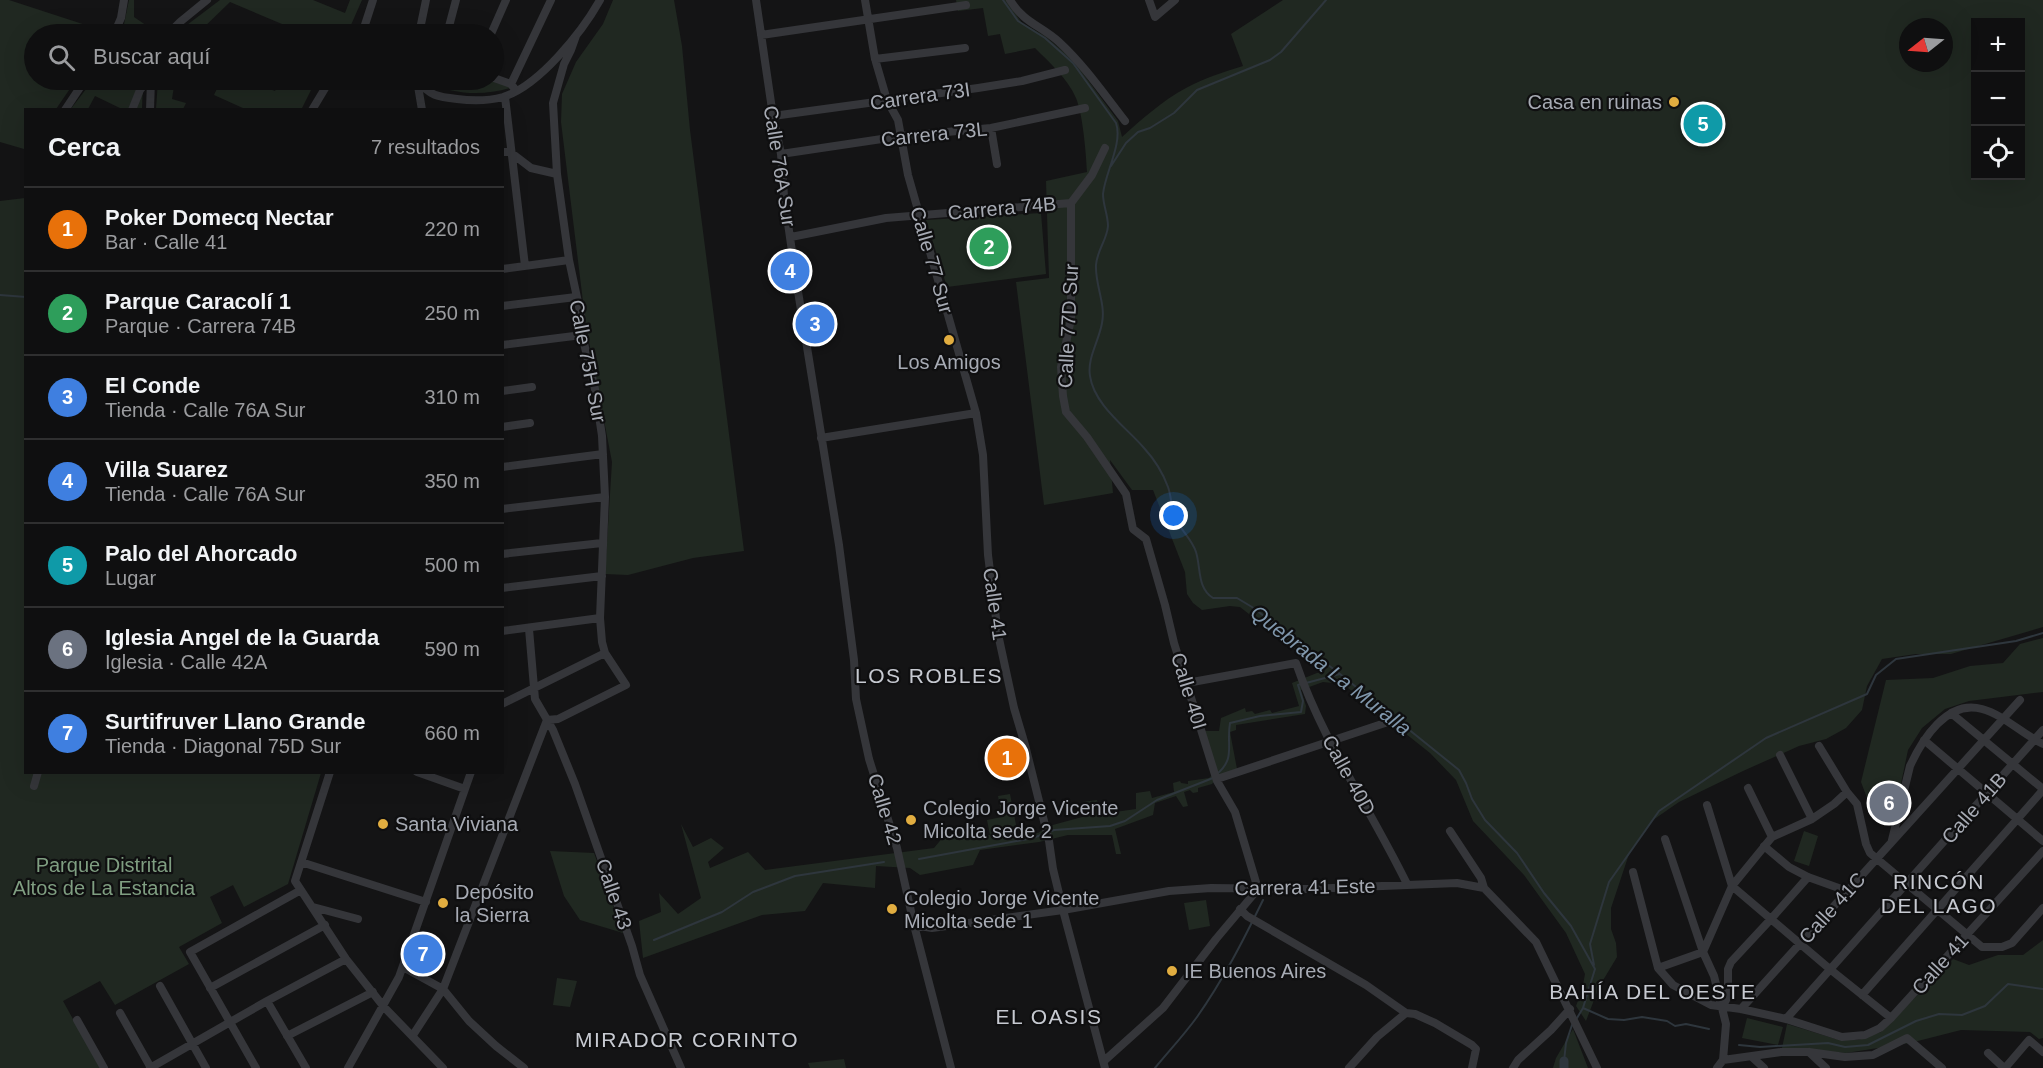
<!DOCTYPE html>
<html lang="es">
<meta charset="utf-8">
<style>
:root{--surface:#0f0f10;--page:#1d1d1e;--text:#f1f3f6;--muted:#9b9c9f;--line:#2f2f30;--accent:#e1ad40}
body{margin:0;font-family:Helvetica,sans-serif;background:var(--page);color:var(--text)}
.controls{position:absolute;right:18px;top:18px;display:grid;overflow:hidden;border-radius:0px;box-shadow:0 6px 24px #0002}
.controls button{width:54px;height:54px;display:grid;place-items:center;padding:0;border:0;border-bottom:2px solid var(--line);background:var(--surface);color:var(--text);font:30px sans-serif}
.compass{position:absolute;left:1899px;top:18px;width:54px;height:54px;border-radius:50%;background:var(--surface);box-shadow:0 6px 24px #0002;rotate:253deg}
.you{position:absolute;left:1174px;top:516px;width:21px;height:21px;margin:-15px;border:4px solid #fff;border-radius:50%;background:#1a73e8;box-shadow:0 0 0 9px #1a73e833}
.badge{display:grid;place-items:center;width:39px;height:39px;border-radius:50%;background:var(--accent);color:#fff;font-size:20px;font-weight:700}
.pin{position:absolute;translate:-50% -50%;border:3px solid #fff;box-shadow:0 2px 6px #0006}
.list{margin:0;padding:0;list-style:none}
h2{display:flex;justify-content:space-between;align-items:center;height:78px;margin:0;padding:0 24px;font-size:26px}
h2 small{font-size:20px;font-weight:400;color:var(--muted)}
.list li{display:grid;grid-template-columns:39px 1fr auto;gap:18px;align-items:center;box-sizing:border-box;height:84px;padding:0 24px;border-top:2px solid var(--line)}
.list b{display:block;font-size:22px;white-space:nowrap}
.list p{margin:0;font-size:20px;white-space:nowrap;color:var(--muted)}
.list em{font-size:20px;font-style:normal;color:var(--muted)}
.icon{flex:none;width:33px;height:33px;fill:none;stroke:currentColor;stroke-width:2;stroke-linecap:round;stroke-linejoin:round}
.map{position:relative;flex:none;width:2043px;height:1068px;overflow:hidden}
.search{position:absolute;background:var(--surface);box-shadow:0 6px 24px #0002;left:24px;top:24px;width:480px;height:66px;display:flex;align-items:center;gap:15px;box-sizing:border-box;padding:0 21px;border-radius:33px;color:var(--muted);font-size:22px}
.panel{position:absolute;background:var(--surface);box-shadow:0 6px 24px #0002;left:24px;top:108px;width:480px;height:666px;border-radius:0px}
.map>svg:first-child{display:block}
</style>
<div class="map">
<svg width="2043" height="1068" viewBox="0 0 2043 1068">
<rect width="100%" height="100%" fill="#141415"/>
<!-- green -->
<path fill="#202821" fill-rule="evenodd" d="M 0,0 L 9,0 L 104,31 L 103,34 L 34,34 L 34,80 L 76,80 L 56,109 L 26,110 L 25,154 L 24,149 L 0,142 Z
M 129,0 L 134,0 L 134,17 L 159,34 L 122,34 Z
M 220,0 L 313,0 L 345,13 L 350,0 L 362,0 L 347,34 L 300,34 L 301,32 L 230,2 L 197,34 L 175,34 Z
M 613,0 L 674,0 L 682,46 L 690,130 L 744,551 L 693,558 L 628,575 L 605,574 L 612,462 L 586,326 L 561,122 L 562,94 L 576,62 L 603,24 Z
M 956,0 L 1006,0 L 1022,23 L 1045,36 L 1073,60 L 1118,121 L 1122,137 C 1142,119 1162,101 1186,88 C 1204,78 1224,72 1243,66 L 1231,34 L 1283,0 L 2043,0 L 2043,627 L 1951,654 L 1916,654 L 1882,659 L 1867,686 L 1862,710 L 1846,728 L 1826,739 L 1799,746 L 1743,771 L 1679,802 L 1653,820 L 1629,854 L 1611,908 L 1611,929 L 1616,943 L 1617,957 L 1599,987 L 1586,1021 L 1576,1006 L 1582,990 L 1585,974 L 1566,933 L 1524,875 L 1473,821 L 1456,780 L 1430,753 L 1343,684 L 1323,682 L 1301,690 L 1306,706 L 1305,714 L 1236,725 L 1236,730 L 1230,732 L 1237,769 L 1218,776 L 1212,784 L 1198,788 L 1198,792 L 1193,793 L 1190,790 L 1184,792 L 1188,806 L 1183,807 L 1176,796 L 1155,803 L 1153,815 L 1115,829 L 1121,854 L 1116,854 L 1112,835 L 1068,835 L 1039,842 L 980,850 L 973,865 L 920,875 L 910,868 L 876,866 L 875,888 L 823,883 L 805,911 L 762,915 L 643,958 L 639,921 L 661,912 L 659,893 L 678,914 L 701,898 L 681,824 L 693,847 L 711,838 L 724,848 L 708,862 L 710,868 L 748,852 L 765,870 L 934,848 L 944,836 L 990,835 L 987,820 L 1002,817 L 998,796 L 1010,794 L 1018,835 L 1038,833 L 1049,826 L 1086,816 L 1082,802 L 1097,800 L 1101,814 L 1136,809 L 1136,793 L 1150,791 L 1152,798 L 1174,792 L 1173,783 L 1180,781 L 1181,783 L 1188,784 L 1188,781 L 1209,778 L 1216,771 L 1205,731 L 1219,731 L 1221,718 L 1245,708 L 1246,712 L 1252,711 L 1255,714 L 1270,710 L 1272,713 L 1299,706 L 1292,683 L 1322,671 L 1240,607 L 1230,606 L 1202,610 L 1193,603 L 1187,594 L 1185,572 L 1153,490 L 1132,490 L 1110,460 L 1113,493 L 1044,505 L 1016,282 L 1049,278 L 1046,181 L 1087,172 C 1086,153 1083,115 1076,98 C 1068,79 1049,62 1035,48 L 1005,54 L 1000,34 L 988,36 L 983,8 L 958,11 ZM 1976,22 L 2020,22 L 2020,176 L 1976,176 ZM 1908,27 L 1944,27 L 1944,63 L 1908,63 Z
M 93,80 L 143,80 L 142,109 L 122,109 L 95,96 L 88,109 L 70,110 Z
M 158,80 L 175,80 L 172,99 L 186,103 L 183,109 L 156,109 Z
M 221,80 L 248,80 L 275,91 L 280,80 L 316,80 L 301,110 L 245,109 L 214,95 Z
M 437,80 L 456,80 L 468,83 L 502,81 L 510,88 C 482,96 455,95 428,82 Z
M 25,198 L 26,772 L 321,773 L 288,884 L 244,907 L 233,885 L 210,897 L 222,923 L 179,947 L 189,964 L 115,1005 L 100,981 L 63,1001 L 100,1068 L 0,1068 L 0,201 Z
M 1041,213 L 1046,274 L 947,287 L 926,220 Z
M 2043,638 L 2043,692 L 1969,701 L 1945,709 L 1922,728 L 1908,750 L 1899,793 L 1883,790 L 1875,819 L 1861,782 L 1886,680 L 1933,678 L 1970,666 L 2003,663 L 2020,644 Z
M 1804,831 L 1818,836 L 1809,866 L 1794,861 Z
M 550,851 L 594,853 L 623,933 L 580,920 L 564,896 Z
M 1206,900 L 1210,926 L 1189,930 L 1184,903 Z
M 2043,940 L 2043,1038 L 2039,1039 L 2030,1032 L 1961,1030 L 1910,1043 L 1846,1053 L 1782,1048 L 1787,1024 L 1836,1039 L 1858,1040 L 1881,1032 L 1953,959 L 1969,965 L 1998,955 L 2023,955 Z
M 557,978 L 577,981 L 570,1007 L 553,1005 Z
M 1747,1018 L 1783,1027 L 1778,1045 L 1742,1038 Z
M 1573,1029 L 1588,1068 L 1553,1068 L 1556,1058 Z
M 844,1059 L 846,1068 L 810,1068 L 808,1063 Z"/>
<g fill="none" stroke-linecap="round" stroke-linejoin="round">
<!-- stream -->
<path stroke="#2e363d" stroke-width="2" d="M 1003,0 L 1018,21 L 1045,38 L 1073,63 L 1116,123 C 1123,143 1105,173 1103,194 C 1103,205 1108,215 1108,226 C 1107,240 1097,250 1096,265 C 1095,285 1106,304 1102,323 C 1099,341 1087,358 1090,376 C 1094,405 1127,428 1144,448 C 1154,459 1163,473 1168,487 C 1171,495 1171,505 1174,513 C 1178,529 1191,537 1196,552 C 1201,568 1197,588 1213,598 L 1237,598 L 1252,607 L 1340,674 L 1459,770 L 1466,783 L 1472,799 L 1485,820 L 1517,853 L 1544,893 L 1571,926 L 1595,969 L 1583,1008 L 1577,1018
M 1111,166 L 1126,143 L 1138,132 L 1150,128 L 1174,113 L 1197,90 L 1270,60 L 1281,52 L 1326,0
M 0,295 L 26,297
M 1306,683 L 1340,674
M 1217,774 C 1236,758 1226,745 1230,723 L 1260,716 L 1301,712 L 1303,701 L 1298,685 L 1301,684
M 919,859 L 1033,838 L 1054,830 L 1110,826 L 1125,821 L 1157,800 L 1213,778
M 654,940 L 722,912 L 753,892 L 795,876 L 884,862
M 1594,965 L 1590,944 L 1609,882 L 1659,811 L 1766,738 L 1867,694 L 1876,675 L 1896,659 L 2016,641 L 2043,633
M 1583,1008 L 1608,1019 L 1624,1020 L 1642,1017 L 1667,1021 L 1675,1026 L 1686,1024 L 1709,1029
M 1739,1045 L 1760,1047 L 1828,1043 L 1845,1047 L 1868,1045 L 1916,1021 L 1939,1014 L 1962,1015 L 1985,1006 L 2008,984 L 2043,989
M 1564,1061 L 1566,1043 L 1572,1025
M 1155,1068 C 1169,1051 1184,1035 1197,1017 C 1223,980 1243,941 1263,900"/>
<!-- canal -->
<path stroke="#2e363d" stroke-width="9" d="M 1564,1068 L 1564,1061"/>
<!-- minor -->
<path stroke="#35363a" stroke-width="8" d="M 756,0 L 773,116 L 781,154 L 784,196 L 796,279 L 839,545 L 854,660 L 856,699 L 869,759 L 897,848 L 914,925 L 951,1068
M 865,0 L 875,59 L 887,100 L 898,120 L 908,175 L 976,413 L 983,455 L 988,555 L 998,634 L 1014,708 L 1025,745 L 1049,841 L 1053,869 L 1063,910 L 1105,1068
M 1010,0 C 1024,23 1040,25 1059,42 C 1084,65 1104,94 1125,121
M 1149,0 L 1155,17 L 1175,0
M 114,34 L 121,18 L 124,0
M 168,34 L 180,22 L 207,0
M 362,34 L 373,0
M 419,34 L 426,0
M 447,34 L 456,0
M 491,34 L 506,0
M 761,35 L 966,5
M 875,59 L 965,48
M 494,78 L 511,84 L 514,88
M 347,80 L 349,80
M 417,80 C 430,96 438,97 457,99 C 472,101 488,101 503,97 C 539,86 582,32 600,0
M 417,80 L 422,110
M 511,84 L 551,0
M 505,97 L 525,266
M 65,110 L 85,80
M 132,110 L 140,90 L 148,80
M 150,110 L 151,80
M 312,110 L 330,80
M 773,116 L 978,88 L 1022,81 L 1065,70
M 991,128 L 997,164
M 1105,148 L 1092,175 L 1071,203 L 1071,319 L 1061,367 L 1063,396 L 1066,412 L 1087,437 L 1126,494 L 1133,529 L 1146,539 L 1165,605 L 1174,643 L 1217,781 L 1235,812 L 1258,889
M 502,152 L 510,152 L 531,168 L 557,174
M 781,154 L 902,136 L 991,128 L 1085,108
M 791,237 L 886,218 L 1071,203
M 502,269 L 569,260
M 502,306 L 576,297
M 502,345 L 582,335
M 502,391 L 532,387
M 502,427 L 530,423
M 821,438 L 976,413
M 502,467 L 603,454
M 502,509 L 605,497
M 502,554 L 602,543
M 502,588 L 602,576
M 529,629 L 535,699 L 553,730 L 575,784 L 632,946 L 640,975 L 681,1068
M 502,631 L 600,618
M 1187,683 L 1296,663 C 1323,742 1371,810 1407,884
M 502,704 L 605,653
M 1951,713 L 2043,789
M 547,720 L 558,719 L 626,685 L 605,653 L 602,642 L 600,618 L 605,497 L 602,436 L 595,389 L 582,335 L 581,316 L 569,260 L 557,174 L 553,103 L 564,64 L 571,50 L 576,36
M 1924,740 L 2043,841
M 1819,746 L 1847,792 L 1857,804 L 1866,844 L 1870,853 L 1982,947 L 2002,947 L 2012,943 L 2043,908
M 1780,755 L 1812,819
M 330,772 L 295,881 L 346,959 L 384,1007 L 443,1068
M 417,772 L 465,789
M 1217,779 L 1385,723
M 34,786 L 38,772
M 1748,788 L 1772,837
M 1707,805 L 1732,886 L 1831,970 L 1891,1018
M 1450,831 L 1481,878 L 1484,888
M 1665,839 L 1703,952 L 1714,976 L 1726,1024 L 1723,1060 L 1717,1068
M 1892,840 L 1910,766 C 1922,740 1947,699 1982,709 C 2004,715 2022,734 2043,744
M 1764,846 L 1789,867 L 1808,877 L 1847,891
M 301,862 L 426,902
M 1633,872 L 1658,968 L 1673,985 L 1711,1005 L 1741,1009 L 1786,1019 L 1842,1037 L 1865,1035 L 1880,1028 L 1891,1018 L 2043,851
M 313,907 L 358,919
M 1240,909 L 1247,916 L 1366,985 L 1406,1013 L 1415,1014 L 1435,1023 L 1472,1045 L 1476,1049 L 1472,1068
M 914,925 L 932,928 L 1063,910 L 1169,891 L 1211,888 L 1308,889 L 1457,883 L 1484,888 L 1536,942 L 1597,1068
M 403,967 L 443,989 L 469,1021 L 496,1046 L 524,1068
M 1658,968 L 1703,952 L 1732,886 L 1772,837 L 1812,819 L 1834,804 L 1847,792
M 160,986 L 206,1068
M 210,988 L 325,925
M 1862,995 L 2043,790
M 267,1001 L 306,1068
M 1722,1008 L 1728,996 L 1728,969 L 1731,962 L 1771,919 L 1808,877
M 1741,1009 L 2020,700
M 120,1013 L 151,1068
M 1786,1019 L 2043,730
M 77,1020 L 104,1068
M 413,1035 L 443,989 L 547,720
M 287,1036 L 373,992
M 1809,1052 L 1826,1068
M 1988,1053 L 2004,1068
M 1752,1057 L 1764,1068
M 1723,1060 L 1781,1052 L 1809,1052 L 1845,1057 L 1873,1055 L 1907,1038 L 1942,1068
M 1104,1061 L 1163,1008 L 1216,939 L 1258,889
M 150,1068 L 267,1001 L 346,959
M 256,1068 L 190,952 L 301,890
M 348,1068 L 399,977 L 471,772
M 1349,1068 L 1377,1037 L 1406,1013
M 1513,1068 L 1518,1060 L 1551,1030 L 1570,1009
M 2005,1068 L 2029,1040 L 2043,1052"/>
</g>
<!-- markers -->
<g fill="#e1ad40" stroke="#0f0f10" stroke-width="2">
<circle cx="1674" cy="102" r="6"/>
<circle cx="949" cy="340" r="6"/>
<circle cx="911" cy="820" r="6"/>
<circle cx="383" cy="824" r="6"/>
<circle cx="443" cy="903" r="6"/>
<circle cx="892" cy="909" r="6"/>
<circle cx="1172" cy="971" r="6"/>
</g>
<g text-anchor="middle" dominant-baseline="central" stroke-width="4.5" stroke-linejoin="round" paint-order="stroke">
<!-- street labels -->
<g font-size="20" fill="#a7abb4" stroke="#0f0f10">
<text transform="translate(920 96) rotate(-8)">Carrera 73I</text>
<text transform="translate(934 134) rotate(-6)">Carrera 73L</text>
<text transform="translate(780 166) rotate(81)">Calle 76A Sur</text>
<text transform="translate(1002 208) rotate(-5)">Carrera 74B</text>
<text transform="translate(932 260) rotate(74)">Calle 77 Sur</text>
<text transform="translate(1068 326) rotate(-87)">Calle 77D Sur</text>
<text transform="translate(588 361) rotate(79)">Calle 75H Sur</text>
<text transform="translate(995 604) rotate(82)">Calle 41</text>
<text transform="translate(1189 691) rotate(73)">Calle 40I</text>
<text transform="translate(1349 775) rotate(61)">Calle 40D</text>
<text transform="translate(1974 808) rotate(-49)">Calle 41B</text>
<text transform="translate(885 809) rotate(73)">Calle 42</text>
<text transform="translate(1305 887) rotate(-1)">Carrera 41 Este</text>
<text transform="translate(614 894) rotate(71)">Calle 43</text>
<text transform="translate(1832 908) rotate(-48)">Calle 41C</text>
<text transform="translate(1940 964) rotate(-48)">Calle 41</text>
</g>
<!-- poi labels -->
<g font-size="20" fill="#a7abb4" stroke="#0f0f10" text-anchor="start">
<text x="1662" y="102" text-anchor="end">Casa en ruinas</text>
<text x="949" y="362" text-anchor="middle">Los Amigos</text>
<text x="923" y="808">Colegio Jorge Vicente<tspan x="923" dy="23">Micolta sede 2</tspan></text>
<text x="395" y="824">Santa Viviana</text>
<text x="455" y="892">Depósito<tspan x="455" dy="23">la Sierra</tspan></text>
<text x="904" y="898">Colegio Jorge Vicente<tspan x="904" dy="23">Micolta sede 1</tspan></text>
<text x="1184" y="971">IE Buenos Aires</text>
</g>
<!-- park labels -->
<g font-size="20" fill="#7f9e81" stroke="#0f0f10">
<text x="104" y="865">Parque Distrital<tspan x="104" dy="23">Altos de La Estancia</tspan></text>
</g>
<!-- water labels -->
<g font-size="21" font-style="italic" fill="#8097ac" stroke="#0f0f10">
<text transform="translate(1331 670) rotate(38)">Quebrada La Muralla</text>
</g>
<!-- neighbourhood labels -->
<g font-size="21" letter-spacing="1.5" fill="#c7cad1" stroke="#0f0f10">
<text x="929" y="675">LOS ROBLES</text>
<text x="1939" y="881">RINCÓN<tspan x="1939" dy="24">DEL LAGO</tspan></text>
<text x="1653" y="991">BAHÍA DEL OESTE</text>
<text x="1049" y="1016">EL OASIS</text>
<text x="687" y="1039">MIRADOR CORINTO</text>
</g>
</g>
</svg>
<div class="controls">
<button>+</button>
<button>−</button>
<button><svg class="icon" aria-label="locate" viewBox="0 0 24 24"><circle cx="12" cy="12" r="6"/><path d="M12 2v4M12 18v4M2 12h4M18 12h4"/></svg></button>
</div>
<svg class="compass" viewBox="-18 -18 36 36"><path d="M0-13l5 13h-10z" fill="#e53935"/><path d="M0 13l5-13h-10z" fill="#9b9c9f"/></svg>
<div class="you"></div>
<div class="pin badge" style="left:1007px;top:758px;background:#e8710a">1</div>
<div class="pin badge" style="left:989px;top:247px;background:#2e9e5b">2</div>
<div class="pin badge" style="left:815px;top:324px;background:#3f7fe0">3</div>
<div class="pin badge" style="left:790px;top:271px;background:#3f7fe0">4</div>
<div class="pin badge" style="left:1703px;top:124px;background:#0f9aa8">5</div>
<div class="pin badge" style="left:1889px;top:803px;background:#6b7280">6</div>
<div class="pin badge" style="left:423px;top:954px;background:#3f7fe0">7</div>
<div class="search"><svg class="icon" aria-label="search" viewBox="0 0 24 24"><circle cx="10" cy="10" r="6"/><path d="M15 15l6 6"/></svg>Buscar aquí</div>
<section class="panel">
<h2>Cerca<small>7 resultados</small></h2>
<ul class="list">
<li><span class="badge" style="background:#e8710a">1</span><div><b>Poker Domecq Nectar</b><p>Bar · Calle 41</p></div><em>220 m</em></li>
<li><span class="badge" style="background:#2e9e5b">2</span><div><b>Parque Caracolí 1</b><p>Parque · Carrera 74B</p></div><em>250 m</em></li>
<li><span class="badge" style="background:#3f7fe0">3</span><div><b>El Conde</b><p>Tienda · Calle 76A Sur</p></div><em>310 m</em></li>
<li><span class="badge" style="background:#3f7fe0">4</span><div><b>Villa Suarez</b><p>Tienda · Calle 76A Sur</p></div><em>350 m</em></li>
<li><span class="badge" style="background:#0f9aa8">5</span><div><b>Palo del Ahorcado</b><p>Lugar</p></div><em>500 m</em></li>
<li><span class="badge" style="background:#6b7280">6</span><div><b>Iglesia Angel de la Guarda</b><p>Iglesia · Calle 42A</p></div><em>590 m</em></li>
<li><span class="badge" style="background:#3f7fe0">7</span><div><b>Surtifruver Llano Grande</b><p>Tienda · Diagonal 75D Sur</p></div><em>660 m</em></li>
</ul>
</section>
</div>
